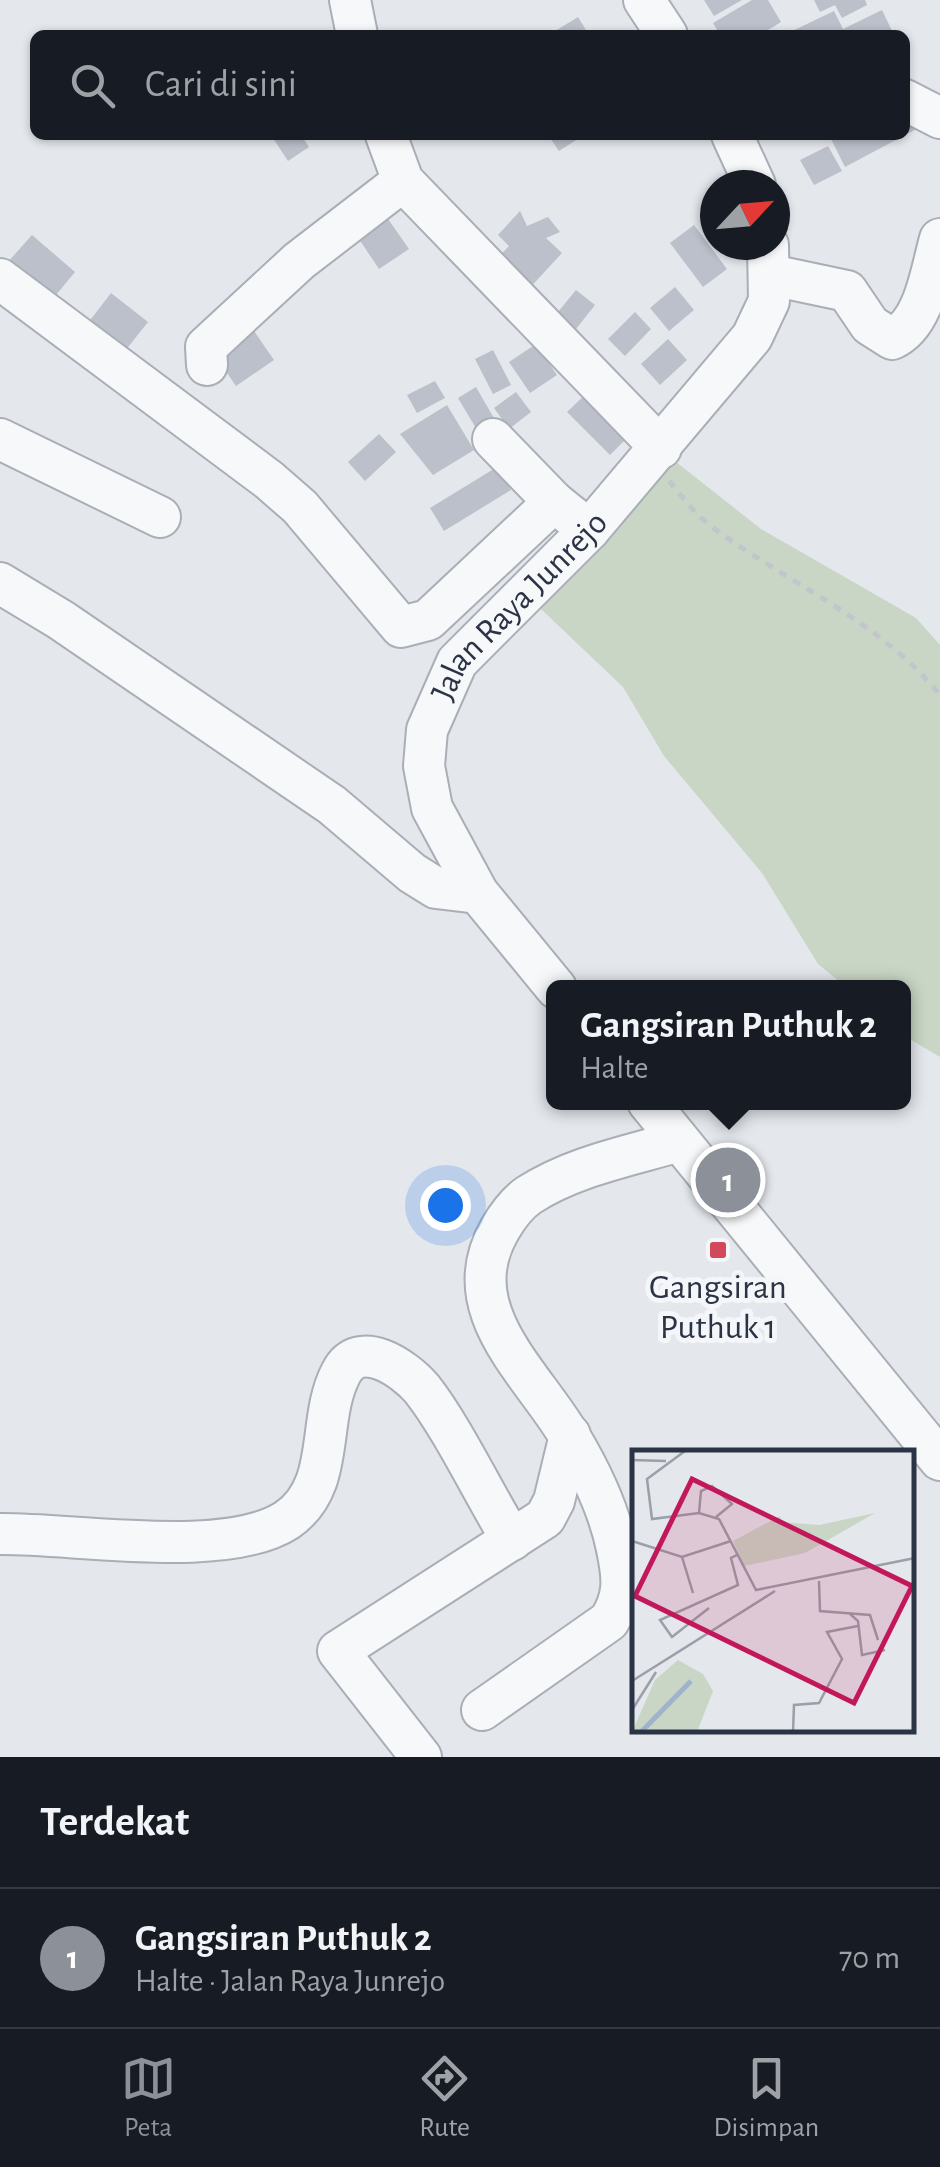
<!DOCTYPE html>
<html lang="id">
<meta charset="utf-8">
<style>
:root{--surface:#171b24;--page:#242831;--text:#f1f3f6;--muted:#9ea1a6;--line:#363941;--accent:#8c9099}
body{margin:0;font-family:"Alegreya Sans",sans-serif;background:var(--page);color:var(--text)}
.compass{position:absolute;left:700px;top:170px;width:90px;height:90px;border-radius:50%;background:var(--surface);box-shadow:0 2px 8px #0004;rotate:64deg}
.you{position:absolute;left:445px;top:1205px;width:35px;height:35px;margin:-25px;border:8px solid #fff;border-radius:50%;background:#1a73e8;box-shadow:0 0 0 15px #1a73e833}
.badge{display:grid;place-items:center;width:65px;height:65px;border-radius:50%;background:var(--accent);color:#fff;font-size:32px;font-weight:700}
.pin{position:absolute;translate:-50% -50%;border:5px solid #fff;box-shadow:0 2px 10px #0006}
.popup{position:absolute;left:546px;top:980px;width:365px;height:130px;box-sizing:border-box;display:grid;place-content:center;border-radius:15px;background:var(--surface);filter:drop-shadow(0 2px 8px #0005);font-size:32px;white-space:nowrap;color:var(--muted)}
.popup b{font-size:38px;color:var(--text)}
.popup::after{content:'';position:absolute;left:50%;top:100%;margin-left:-20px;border:20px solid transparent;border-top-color:var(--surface)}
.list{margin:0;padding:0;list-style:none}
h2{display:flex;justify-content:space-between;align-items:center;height:130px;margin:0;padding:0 40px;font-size:42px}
h2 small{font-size:32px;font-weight:400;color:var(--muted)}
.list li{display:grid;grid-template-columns:65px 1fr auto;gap:30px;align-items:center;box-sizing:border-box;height:140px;padding:0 40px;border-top:2px solid var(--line)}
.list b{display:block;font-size:38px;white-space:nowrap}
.list p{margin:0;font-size:32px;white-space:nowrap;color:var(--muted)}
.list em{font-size:32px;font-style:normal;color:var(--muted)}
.icon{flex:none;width:55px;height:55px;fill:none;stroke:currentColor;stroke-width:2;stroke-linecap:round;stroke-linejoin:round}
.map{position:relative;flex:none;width:940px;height:1757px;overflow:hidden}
.search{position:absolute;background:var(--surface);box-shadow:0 2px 8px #0004;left:30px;right:30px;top:30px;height:110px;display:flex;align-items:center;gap:25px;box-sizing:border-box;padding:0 35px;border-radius:15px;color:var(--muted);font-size:38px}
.sheet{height:270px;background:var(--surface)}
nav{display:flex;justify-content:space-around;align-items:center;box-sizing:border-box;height:140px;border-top:2px solid var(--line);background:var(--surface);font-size:28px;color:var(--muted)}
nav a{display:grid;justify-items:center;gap:5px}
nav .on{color:var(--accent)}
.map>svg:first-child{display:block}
</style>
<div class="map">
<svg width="940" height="1757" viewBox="0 0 940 1757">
<rect width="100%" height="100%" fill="#e4e7ec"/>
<!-- green -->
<path fill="#c9d6c5" d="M 671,458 L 761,529 L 916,618 L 940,645 L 940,1057 L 903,1035 L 903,988 L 846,987 L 818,964 L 762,873 L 664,756 L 623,687 L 541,609 Z"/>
<!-- building -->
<path fill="#bbc0ca" d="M 704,0 L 742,0 L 714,16 Z
M 752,0 L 768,0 L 781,22 L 760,35 L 720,35 L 713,23 Z
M 814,0 L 865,0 L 867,5 L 842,18 L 835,5 L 820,12 Z
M 882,10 L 894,35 L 784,35 L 834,11 L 843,29 Z
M 578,17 L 589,35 L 549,35 L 560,28 Z
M 905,117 L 922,126 L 845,167 L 829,135 L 905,135 Z
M 271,135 L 301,135 L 309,147 L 288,161 Z
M 548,135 L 584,135 L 559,151 Z
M 828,146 L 842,171 L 814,185 L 800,160 Z
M 520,211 L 527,226 L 548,217 L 560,232 L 546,238 L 562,253 L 526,292 L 494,262 L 509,246 L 498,235 Z
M 386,216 L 409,249 L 379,269 L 357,236 Z
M 694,225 L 727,269 L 703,287 L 670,243 Z
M 32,235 L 75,272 L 51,301 L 7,263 Z
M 675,287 L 694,310 L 669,331 L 650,308 Z
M 576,290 L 595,305 L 568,339 L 549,323 Z
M 111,293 L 148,322 L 125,351 L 88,323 Z
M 635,312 L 651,329 L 625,356 L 608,339 Z
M 252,328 L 274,360 L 236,386 L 214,354 Z
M 668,339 L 687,360 L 660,385 L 641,364 Z
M 536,344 L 557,375 L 530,393 L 509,362 Z
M 493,350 L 511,385 L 493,394 L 475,359 Z
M 435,381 L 445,398 L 417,413 L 407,395 Z
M 476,387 L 495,420 L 477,430 L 458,398 Z
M 516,392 L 531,412 L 509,429 L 494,408 Z
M 586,394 L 629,436 L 610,455 L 567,412 Z
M 447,405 L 474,450 L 433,475 L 400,434 Z
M 379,434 L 396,452 L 365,481 L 348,462 Z
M 497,467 L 511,490 L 444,531 L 430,508 Z"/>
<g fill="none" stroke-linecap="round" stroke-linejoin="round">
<!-- minor casing -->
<g stroke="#a9aeb7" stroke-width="44">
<g id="minor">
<path d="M 350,0 L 357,35"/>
<path d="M 644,0 L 667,35"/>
<path d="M 905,100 L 940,118"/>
<path d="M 386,135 L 403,181 L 661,448"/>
<path d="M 732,135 L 755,185"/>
<path d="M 771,275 L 847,291 L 870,325 L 892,339 C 925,324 931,270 940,239"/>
<path d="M 0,279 L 269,480 L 300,507 L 401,627 L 428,620 L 554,502 L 589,530"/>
<path d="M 207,365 L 206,347 L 299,261 L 403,181"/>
<path d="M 0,439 L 160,517"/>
<path d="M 493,439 L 554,502"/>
<path d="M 0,583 L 61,620 L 332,805 L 412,873 L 436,888 L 478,893"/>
<path id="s1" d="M 556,988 L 478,893 L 432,808 L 424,766 L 427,730 L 457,662 L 589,530 L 752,337 L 769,301 L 768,245"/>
<path d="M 648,1102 L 940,1460"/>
<path d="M 0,1534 C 73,1533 226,1560 287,1520 C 337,1486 316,1420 341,1373 C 359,1337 404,1368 422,1389 C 452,1427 485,1496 512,1540"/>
<path d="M 482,1710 L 609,1621 C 625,1596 623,1578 617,1549 C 609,1509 591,1472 570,1437 C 532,1372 453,1310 500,1229 C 507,1217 517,1203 529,1195 C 574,1166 629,1156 679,1141"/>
<path d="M 421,1757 L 338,1651 L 545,1518 L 554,1501 L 570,1435"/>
</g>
</g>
<!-- path -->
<path stroke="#c2c5cb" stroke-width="5" stroke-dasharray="8 8" stroke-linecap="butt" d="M 669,481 C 682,496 695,515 711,526 C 788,584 878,619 940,695"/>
<!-- minor -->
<use href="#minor" stroke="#f7f8fa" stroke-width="40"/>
</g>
<!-- markers -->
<rect fill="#d1495b" stroke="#f4f6f9" stroke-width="4" x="708" y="1240" width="20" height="20" rx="5"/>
<g text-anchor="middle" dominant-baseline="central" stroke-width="10" stroke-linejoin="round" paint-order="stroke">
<!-- street labels -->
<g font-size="35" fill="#2b3445" stroke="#f4f6f9">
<text stroke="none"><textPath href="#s1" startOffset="455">Jalan Raya Junrejo</textPath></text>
</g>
<!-- poi labels -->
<g font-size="35" fill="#2b3445" stroke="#f4f6f9">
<text x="718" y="1287">Gangsiran<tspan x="718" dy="40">Puthuk 1</tspan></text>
</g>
</g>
<!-- overview -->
<g transform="translate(632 1450)">
<rect width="282" height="282" fill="#e4e7ec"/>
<path d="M 243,63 L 173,103 L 112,116 L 101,91 L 148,66 L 150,72 L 187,75 ZM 46,210 L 71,224 L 81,241 L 65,282 L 0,282 L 23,230 Z" fill="#c9d6c5"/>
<path fill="none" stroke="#9fb4cc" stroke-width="5" d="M 9,282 L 59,231"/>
<path fill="none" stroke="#9a9fa9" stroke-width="2.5" d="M 53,1 L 15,29 L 20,69 L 67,63 L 87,69 L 124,140 L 283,108M 0,10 L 34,11M 67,63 L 69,41 L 80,36 L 100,54 L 84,67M 0,91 L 50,107 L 99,91M 50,107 L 61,143M 187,131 L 188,161 L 238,165 L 246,190M 77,158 L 40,187 L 28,170 L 106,135 L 99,108 L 105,105M 217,163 L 226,171 L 230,205 L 253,200M 0,231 L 143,141M 0,260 L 24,222M 161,282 L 162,255 L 187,253 L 210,209 L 195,182 L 226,176"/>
<path fill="#c2185b" fill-opacity="0.15" stroke="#c2185b" stroke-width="5" d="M 60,29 L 280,136 L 222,253 L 3,146 Z"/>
<rect width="282" height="282" fill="none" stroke="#2b3445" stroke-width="5"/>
</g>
</svg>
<svg class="compass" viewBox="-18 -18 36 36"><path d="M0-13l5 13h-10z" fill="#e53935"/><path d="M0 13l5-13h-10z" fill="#9ea1a6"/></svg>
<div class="you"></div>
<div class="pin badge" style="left:728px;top:1180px">1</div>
<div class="popup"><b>Gangsiran Puthuk 2</b>Halte</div>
<div class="search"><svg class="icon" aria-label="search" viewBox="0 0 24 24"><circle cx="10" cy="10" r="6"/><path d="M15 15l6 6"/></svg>Cari di sini</div>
</div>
<section class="sheet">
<h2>Terdekat<small></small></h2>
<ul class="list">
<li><span class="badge">1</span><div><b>Gangsiran Puthuk 2</b><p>Halte · Jalan Raya Junrejo</p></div><em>70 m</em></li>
</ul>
</section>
<nav>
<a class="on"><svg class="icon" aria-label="map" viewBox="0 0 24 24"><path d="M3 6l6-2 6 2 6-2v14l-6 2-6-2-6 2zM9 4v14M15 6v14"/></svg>Peta</a>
<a><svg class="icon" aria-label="directions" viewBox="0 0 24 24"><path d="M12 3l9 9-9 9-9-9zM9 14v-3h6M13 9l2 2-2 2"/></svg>Rute</a>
<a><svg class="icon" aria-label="saved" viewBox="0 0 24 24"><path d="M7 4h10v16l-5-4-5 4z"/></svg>Disimpan</a>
</nav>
